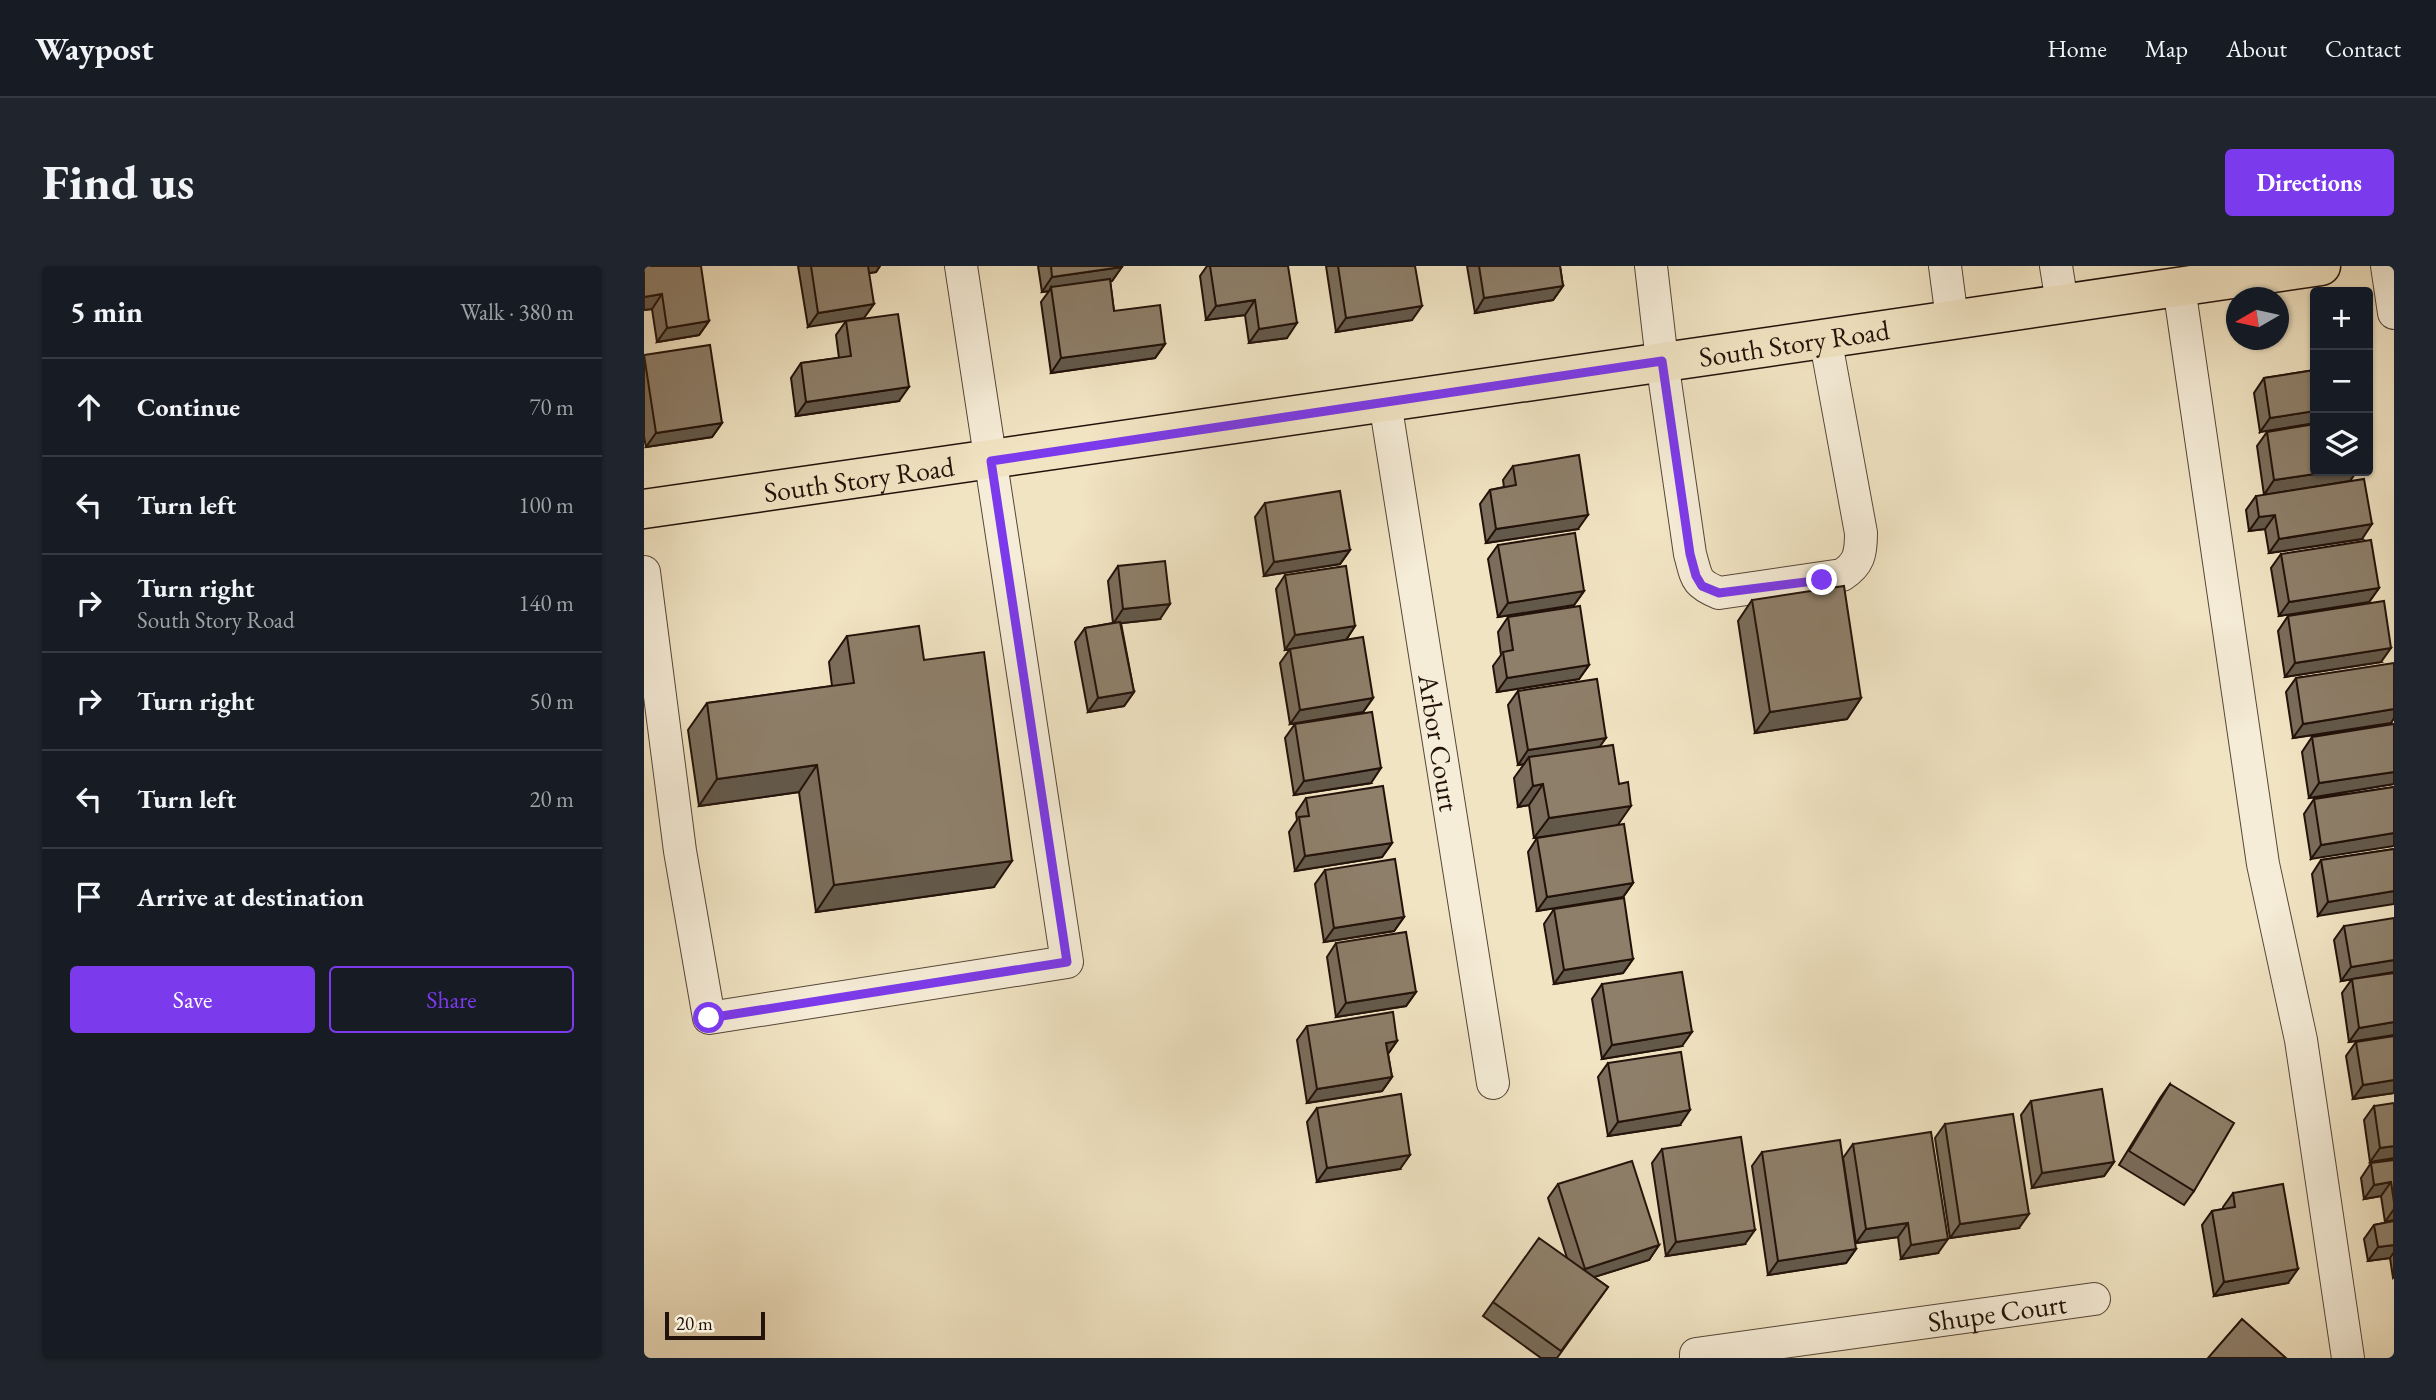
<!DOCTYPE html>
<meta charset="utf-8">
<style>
:root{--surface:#171b24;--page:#20242c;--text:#f1f3f6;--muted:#9ea1a6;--line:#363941;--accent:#7c3aed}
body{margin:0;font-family:"EB Garamond",serif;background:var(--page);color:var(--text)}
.controls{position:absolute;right:21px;top:21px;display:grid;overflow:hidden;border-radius:7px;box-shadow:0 2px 5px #0004}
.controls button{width:63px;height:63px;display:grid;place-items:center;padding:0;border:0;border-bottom:2px solid var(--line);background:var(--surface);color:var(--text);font:35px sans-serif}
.compass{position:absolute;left:1582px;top:21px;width:63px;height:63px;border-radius:50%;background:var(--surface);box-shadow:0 2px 5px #0004;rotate:261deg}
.scale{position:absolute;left:21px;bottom:18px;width:100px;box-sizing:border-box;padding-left:7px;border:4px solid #23120a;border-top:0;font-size:19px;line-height:24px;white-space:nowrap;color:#23120a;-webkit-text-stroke:5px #f6edd8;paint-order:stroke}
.stop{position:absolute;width:21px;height:21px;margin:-16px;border:5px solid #7c3aed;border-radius:50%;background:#fff}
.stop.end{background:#7c3aed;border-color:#fff;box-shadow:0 2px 7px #0008}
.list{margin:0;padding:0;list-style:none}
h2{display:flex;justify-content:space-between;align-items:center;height:91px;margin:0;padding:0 28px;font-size:30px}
h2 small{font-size:23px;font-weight:400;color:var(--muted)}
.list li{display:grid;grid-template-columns:46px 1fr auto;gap:21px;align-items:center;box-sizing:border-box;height:98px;padding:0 28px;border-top:2px solid var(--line)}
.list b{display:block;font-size:26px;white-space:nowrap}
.list p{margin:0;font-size:23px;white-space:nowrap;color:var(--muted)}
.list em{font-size:23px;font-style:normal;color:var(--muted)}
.actions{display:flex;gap:14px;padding:21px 28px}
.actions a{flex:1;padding:16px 0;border:2px solid var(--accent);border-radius:7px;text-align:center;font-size:24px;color:var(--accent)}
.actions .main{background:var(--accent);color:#fff}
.icon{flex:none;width:38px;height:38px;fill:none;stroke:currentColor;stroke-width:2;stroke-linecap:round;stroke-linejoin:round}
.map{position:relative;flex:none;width:1750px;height:1092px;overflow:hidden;border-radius:7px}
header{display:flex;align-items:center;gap:42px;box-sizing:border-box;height:98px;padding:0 35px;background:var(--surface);border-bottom:2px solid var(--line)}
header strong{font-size:33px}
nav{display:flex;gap:38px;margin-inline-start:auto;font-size:24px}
.intro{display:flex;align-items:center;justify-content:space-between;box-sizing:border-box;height:168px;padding:0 42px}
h1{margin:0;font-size:49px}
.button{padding:18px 32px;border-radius:7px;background:var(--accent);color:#fff;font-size:24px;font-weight:700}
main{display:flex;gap:42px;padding:0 42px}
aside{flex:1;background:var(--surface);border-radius:7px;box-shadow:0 2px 5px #0004}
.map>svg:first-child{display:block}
</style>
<header>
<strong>Waypost</strong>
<nav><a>Home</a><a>Map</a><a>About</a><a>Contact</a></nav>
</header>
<div class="intro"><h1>Find us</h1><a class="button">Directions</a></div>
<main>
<aside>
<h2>5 min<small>Walk · 380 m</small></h2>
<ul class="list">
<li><svg class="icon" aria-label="ahead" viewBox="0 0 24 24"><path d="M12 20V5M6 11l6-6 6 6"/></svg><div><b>Continue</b></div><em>70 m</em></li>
<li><svg class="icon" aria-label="left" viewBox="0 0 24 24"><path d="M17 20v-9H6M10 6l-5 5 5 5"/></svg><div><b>Turn left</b></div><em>100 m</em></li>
<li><svg class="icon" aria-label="right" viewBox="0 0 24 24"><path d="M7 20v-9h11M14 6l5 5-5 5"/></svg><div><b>Turn right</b><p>South Story Road</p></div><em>140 m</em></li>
<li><svg class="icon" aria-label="right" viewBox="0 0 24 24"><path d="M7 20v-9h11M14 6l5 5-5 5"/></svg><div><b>Turn right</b></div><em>50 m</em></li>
<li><svg class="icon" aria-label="left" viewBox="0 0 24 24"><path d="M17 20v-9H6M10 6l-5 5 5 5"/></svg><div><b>Turn left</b></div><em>20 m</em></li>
<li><svg class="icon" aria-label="arrive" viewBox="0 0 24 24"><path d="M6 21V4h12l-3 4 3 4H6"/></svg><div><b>Arrive at destination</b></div></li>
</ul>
<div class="actions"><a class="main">Save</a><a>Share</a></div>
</aside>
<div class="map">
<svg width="1750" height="1092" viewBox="0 0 1750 1092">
<rect width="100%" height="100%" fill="#f1e4c3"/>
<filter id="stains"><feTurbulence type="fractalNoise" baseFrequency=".00286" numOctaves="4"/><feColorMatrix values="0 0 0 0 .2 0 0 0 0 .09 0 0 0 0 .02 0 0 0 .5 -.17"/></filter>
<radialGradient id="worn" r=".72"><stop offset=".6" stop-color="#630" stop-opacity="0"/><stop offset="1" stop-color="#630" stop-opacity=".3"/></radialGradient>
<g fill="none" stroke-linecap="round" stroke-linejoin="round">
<!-- minor casing -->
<g stroke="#564638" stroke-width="34">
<g id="minor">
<path d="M 1007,0 L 1018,95 L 1046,288 C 1053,313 1051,317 1075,327 L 1198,309 C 1215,298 1217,288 1217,267 L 1181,71"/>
<path d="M 1301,0 L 1308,53"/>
<path d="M 1412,0 L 1418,37"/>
<path d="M 1743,0 L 1750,47"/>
<path d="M 1535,21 L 1619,598 L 1657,774 L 1704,1092"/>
<path id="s1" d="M 741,136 L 849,817"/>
<path d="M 0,306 L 36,585 L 65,752 L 423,696 L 317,0"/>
<path id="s2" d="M 1052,1092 L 1052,1088 L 1450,1033"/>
</g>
</g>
<!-- major casing -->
<g stroke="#23120a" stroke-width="41">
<g id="major">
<path id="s3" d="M 0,243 C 559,166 1118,81 1677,0"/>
</g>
</g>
<!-- minor -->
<use href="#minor" stroke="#f6edd8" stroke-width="32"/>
<!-- major -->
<use href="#major" stroke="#f1e4c3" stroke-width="38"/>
</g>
<!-- wall -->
<path fill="#7a6d5b" stroke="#23120a" stroke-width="2" d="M 0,0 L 65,55 L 55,69 L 13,76 L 8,43 L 0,44 Z
M 154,0 L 236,0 L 232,6 L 225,7 L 164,61 Z
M 394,0 L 478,0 L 468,15 L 466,15 L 470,45 L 521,78 L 511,92 L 407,107 L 397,36 L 405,25 L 398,26 Z
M 563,0 L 644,0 L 643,72 L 605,77 L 601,49 L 562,54 L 556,10 Z
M 682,0 L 771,0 L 768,54 L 692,66 Z
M 823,0 L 916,0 L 919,20 L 909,34 L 831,47 Z
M 202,55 L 255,135 L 152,150 L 147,112 L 157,97 L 195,92 L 192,69 Z
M 0,89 L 78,157 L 68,171 L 2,181 L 0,171 Z
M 1671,104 L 1616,166 L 1610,127 L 1620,112 Z
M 1671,158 L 1620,229 L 1613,180 L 1623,166 Z
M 869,200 L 934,263 L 842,277 L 836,238 L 846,224 L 860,221 L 859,214 Z
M 1612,230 L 1718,273 L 1625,287 L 1621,263 L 1605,265 L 1602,244 Z
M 621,237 L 706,284 L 696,298 L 620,310 L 611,251 Z
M 854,279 L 940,325 L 930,339 L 854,351 L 844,293 Z
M 1637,288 L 1735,322 L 1725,336 L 1635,350 L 1627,302 Z
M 474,300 L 516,353 L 477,357 L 490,426 L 480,440 L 444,446 L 431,376 L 441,362 L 469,357 L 464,315 Z
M 641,309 L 711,360 L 702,374 L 641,384 L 632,323 Z
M 1108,334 L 1217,432 L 1203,453 L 1111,467 L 1094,355 Z
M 1644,350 L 1737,396 L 1641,411 L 1634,365 Z
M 864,351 L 945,399 L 935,413 L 853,426 L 849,400 L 857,389 L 854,366 Z
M 203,370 L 280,394 L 350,621 L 172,646 L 155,526 L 55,540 L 44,464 L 63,437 L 188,420 L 185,396 Z
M 646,383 L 729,432 L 719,446 L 646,458 L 636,397 Z
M 1750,400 L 1750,452 L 1747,457 L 1649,472 L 1642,426 L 1652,412 Z
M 874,425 L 956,481 L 989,617 L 979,631 L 893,645 L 884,586 L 893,572 L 890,572 L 885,539 L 874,541 L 870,512 L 880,498 L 874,499 L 864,439 Z
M 651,458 L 727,517 L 650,529 L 641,472 Z
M 1750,458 L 1750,518 L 1665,532 L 1658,486 L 1668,471 Z
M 1750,521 L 1667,593 L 1660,548 L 1670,533 Z
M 662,532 L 748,577 L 738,591 L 651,605 L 645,566 L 653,554 L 652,547 Z
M 1750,583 L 1674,650 L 1668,608 L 1677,594 Z
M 681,604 L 760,651 L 750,665 L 680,676 L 671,618 Z
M 910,643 L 989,693 L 979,707 L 910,718 L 900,658 Z
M 1700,660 L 1750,706 L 1697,715 L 1690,674 Z
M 692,677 L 772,726 L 762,740 L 692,751 L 683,691 Z
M 1750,707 L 1750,769 L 1705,776 L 1698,727 L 1708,713 Z
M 958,718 L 1038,780 L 958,793 L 948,733 Z
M 663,760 L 753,775 L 744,788 L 748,811 L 738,825 L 663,837 L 653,774 Z
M 1712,776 L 1750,827 L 1709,833 L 1702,790 Z
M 964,797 L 1036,859 L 964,870 L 954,811 Z
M 1526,818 L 1550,925 L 1540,939 L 1475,899 L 1516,832 Z
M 1387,835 L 1470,896 L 1460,910 L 1388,922 L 1377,849 Z
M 1730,840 L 1750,892 L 1726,896 L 1720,854 Z
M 673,842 L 756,903 L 673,916 L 663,856 Z
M 1301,858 L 1375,962 L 1306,972 L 1291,872 Z
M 1209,878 L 1294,987 L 1257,993 L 1254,971 L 1212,977 L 1199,892 Z
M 1018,883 L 1101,978 L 1022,990 L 1008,897 Z
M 1118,886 L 1212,983 L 1202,997 L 1124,1009 L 1108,900 Z
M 1750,894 L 1750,954 L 1741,956 L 1737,930 L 1720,933 L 1717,912 L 1727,897 Z
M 914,918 L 1015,979 L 1005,994 L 950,1011 L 964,1021 L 913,1092 L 897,1092 L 839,1050 L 849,1036 L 923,992 L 904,932 Z
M 1589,927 L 1644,1017 L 1570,1030 L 1558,959 L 1568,945 L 1579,943 L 1579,941 Z
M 1750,955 L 1750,1011 L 1749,1012 L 1746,992 L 1724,995 L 1720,973 L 1730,959 Z"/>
<!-- shaded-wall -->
<path fill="#63594a" stroke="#23120a" stroke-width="2" d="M 219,0 L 236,0 L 232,6 L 213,9 Z
M 478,1 L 468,15 L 408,24 L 407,21 L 405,25 L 398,26 L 408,11 Z
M 919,20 L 909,34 L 831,47 L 840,32 Z
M 18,28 L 8,43 L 0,44 L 0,31 Z
M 611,34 L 601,49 L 562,54 L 572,40 Z
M 230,38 L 220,52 L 164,61 L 174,47 Z
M 778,40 L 768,54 L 692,66 L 702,52 Z
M 65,55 L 55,69 L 13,76 L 23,62 Z
M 653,57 L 643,72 L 605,77 L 615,63 Z
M 521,78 L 511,92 L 407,107 L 417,92 Z
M 265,121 L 255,135 L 152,150 L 162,136 Z
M 1671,145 L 1671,157 L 1616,166 L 1626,152 Z
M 78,157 L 68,171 L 2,181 L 12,167 Z
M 1691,205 L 1713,205 L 1706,215 L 1620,229 L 1630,214 Z
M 944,249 L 934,263 L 842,277 L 852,263 Z
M 1631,249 L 1621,263 L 1605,265 L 1615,251 Z
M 1728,258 L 1718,273 L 1625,287 L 1635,273 Z
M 706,284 L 696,298 L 620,310 L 630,296 Z
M 1735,322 L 1725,336 L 1635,350 L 1645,336 Z
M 940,325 L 930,339 L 854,351 L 864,337 Z
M 526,338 L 516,353 L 469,358 L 479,343 Z
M 711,360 L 702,374 L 641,384 L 651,369 Z
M 1747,382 L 1737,396 L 1641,411 L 1651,397 Z
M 945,399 L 935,413 L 853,426 L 863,412 Z
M 490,426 L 480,440 L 444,446 L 454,432 Z
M 729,432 L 719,446 L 646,458 L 656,444 Z
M 1217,432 L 1203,453 L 1111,467 L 1126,446 Z
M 1750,443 L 1750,452 L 1747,457 L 1649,472 L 1659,458 Z
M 962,472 L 952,486 L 885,491 L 880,498 L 874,499 L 884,484 Z
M 173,499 L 155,526 L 55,540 L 73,513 Z
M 737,502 L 727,517 L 650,529 L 660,515 Z
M 1750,506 L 1750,518 L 1665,532 L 1675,517 Z
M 899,518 L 885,539 L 874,541 L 889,520 Z
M 987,540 L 973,560 L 890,572 L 905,552 Z
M 1750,567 L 1750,580 L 1667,593 L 1677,579 Z
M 748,577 L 738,591 L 651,605 L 661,590 Z
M 368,595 L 350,621 L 172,646 L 190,619 Z
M 989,617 L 979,631 L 893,645 L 903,631 Z
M 1750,625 L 1750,638 L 1674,650 L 1684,636 Z
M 760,651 L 750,665 L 680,676 L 690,662 Z
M 989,693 L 979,707 L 910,718 L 920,704 Z
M 1750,694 L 1750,706 L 1697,715 L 1707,701 Z
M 772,726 L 762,740 L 692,751 L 702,737 Z
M 1750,756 L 1750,769 L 1705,776 L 1715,762 Z
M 1048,766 L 1038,780 L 958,793 L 968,779 Z
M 753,775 L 743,789 L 742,777 Z
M 748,811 L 738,825 L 663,837 L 673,823 Z
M 1750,814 L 1750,827 L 1709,833 L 1719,819 Z
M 1046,844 L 1036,859 L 964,870 L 974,856 Z
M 1750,880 L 1750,892 L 1726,896 L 1736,882 Z
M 766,889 L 756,903 L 673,916 L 683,902 Z
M 1470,896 L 1460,910 L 1388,922 L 1398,907 Z
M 1747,916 L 1737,930 L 1720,933 L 1730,919 Z
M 1750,943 L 1750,954 L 1741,956 Z
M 1385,948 L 1375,962 L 1306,972 L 1316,958 Z
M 1264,957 L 1254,971 L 1212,977 L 1222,963 Z
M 1111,964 L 1101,978 L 1022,990 L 1032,976 Z
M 1304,973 L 1294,987 L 1257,993 L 1267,979 Z
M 1015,979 L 1005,994 L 931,1017 L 941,1003 Z
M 1750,979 L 1750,986 L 1746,992 L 1724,995 L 1734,981 Z
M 1212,983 L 1202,997 L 1124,1009 L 1134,995 Z
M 1654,1003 L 1644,1017 L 1570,1030 L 1580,1016 Z"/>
<!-- building -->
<path fill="#8e7f6a" stroke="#23120a" stroke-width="2" d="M 0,0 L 57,0 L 65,55 L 23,62 L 18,28 L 0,31 Z
M 167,0 L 224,0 L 230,38 L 174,47 Z
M 407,0 L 478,0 L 478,1 L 408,11 Z
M 566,0 L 644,0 L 653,57 L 615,63 L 611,34 L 572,40 Z
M 694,0 L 771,0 L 778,40 L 702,52 Z
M 835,0 L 916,0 L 919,20 L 840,32 Z
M 466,13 L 470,45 L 516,39 L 521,78 L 417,92 L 407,21 Z
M 254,48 L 265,121 L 162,136 L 157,97 L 207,90 L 202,55 Z
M 66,79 L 78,157 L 12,167 L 0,89 Z
M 1671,104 L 1671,145 L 1626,152 L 1620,112 Z
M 1671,158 L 1671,205 L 1691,205 L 1630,214 L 1623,166 Z
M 935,189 L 944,249 L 852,263 L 846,224 L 872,219 L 869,200 Z
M 1720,213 L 1728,258 L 1635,273 L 1631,249 L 1615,251 L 1612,230 Z
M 696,225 L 706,284 L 630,296 L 621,237 Z
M 931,267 L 940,325 L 864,337 L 854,279 Z
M 1727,274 L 1735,322 L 1645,336 L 1637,288 Z
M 521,295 L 526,338 L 479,343 L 474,300 Z
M 702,300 L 711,360 L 651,369 L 641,309 Z
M 1200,320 L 1217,432 L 1126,446 L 1108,334 Z
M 1740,335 L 1747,382 L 1651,397 L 1644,350 Z
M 936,340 L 945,399 L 863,412 L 859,386 L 869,384 L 864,351 Z
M 476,356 L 490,426 L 454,432 L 441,362 Z
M 275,360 L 280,394 L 340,386 L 368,595 L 190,619 L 173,499 L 73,513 L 63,437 L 210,417 L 203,370 Z
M 719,371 L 729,432 L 656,444 L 646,383 Z
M 1750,397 L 1750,443 L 1659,458 L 1652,412 Z
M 953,413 L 962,472 L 884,484 L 874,425 Z
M 728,446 L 737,502 L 660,515 L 651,458 Z
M 1750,458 L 1750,506 L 1675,517 L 1668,471 Z
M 969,479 L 975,518 L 984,516 L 987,540 L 905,552 L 899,518 L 889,520 L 885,491 Z
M 739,520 L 748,577 L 661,590 L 655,551 L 665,550 L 662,532 Z
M 1750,521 L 1750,567 L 1677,579 L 1670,533 Z
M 980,558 L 989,617 L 903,631 L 893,572 Z
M 1750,583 L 1750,625 L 1684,636 L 1677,594 Z
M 751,593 L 760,651 L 690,662 L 681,604 Z
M 980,632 L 989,693 L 920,704 L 910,643 Z
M 1750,652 L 1750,694 L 1707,701 L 1700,660 Z
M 762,666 L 772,726 L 702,737 L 692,677 Z
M 1038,706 L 1048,766 L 968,779 L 958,718 Z
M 1750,707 L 1750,756 L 1715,762 L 1708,713 Z
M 749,746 L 753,775 L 742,777 L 748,811 L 673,823 L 663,760 Z
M 1750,770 L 1750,814 L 1719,819 L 1712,776 Z
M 1037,786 L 1046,844 L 974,856 L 964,797 Z
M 1526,818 L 1590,857 L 1550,925 L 1485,885 Z
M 1458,823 L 1470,896 L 1398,907 L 1387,835 Z
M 757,828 L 766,889 L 683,902 L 673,842 Z
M 1750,837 L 1750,880 L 1736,882 L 1730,840 Z
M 1369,848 L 1385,948 L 1316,958 L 1301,858 Z
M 1287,866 L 1304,973 L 1267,979 L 1264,957 L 1222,963 L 1209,878 Z
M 1097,871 L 1111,964 L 1032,976 L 1018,883 Z
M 1196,874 L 1212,983 L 1134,995 L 1118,886 Z
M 1750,894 L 1750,936 L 1747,916 L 1730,919 L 1727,897 Z
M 988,895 L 1015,979 L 941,1003 L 914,918 Z
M 1639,918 L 1654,1003 L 1580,1016 L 1568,945 L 1591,941 L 1589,927 Z
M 1750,955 L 1750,979 L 1734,981 L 1730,959 Z
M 895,972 L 964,1021 L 917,1085 L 849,1036 Z
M 1598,1053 L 1642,1092 L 1564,1092 Z"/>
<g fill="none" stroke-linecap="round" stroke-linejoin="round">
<!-- route -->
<path stroke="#7c3aed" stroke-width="9" d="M 65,752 L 423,696 L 347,195 L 1018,95 L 1046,288 L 1052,310 L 1058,320 L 1075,327 L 1178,314"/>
</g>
<g text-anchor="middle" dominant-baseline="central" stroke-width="6" stroke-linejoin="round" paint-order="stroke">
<!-- street labels -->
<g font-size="28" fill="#23120a" stroke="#f6edd8">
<text stroke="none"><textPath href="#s3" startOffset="1162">South Story Road</textPath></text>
<text stroke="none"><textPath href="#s3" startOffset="217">South Story Road</textPath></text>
<text stroke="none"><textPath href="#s1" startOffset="345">Arbor Court</textPath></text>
<text stroke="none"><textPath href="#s2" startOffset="308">Shupe Court</textPath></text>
</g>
</g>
<rect width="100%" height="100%" filter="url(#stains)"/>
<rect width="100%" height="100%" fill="url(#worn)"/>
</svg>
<div class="controls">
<button>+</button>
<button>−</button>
<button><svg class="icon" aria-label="layers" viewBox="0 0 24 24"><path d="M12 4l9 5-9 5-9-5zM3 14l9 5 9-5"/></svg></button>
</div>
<svg class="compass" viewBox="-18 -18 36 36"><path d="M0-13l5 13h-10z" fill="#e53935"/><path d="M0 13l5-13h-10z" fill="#9ea1a6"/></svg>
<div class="scale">20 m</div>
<div class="stop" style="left:65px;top:752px"></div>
<div class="stop end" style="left:1178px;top:314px"></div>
</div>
</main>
